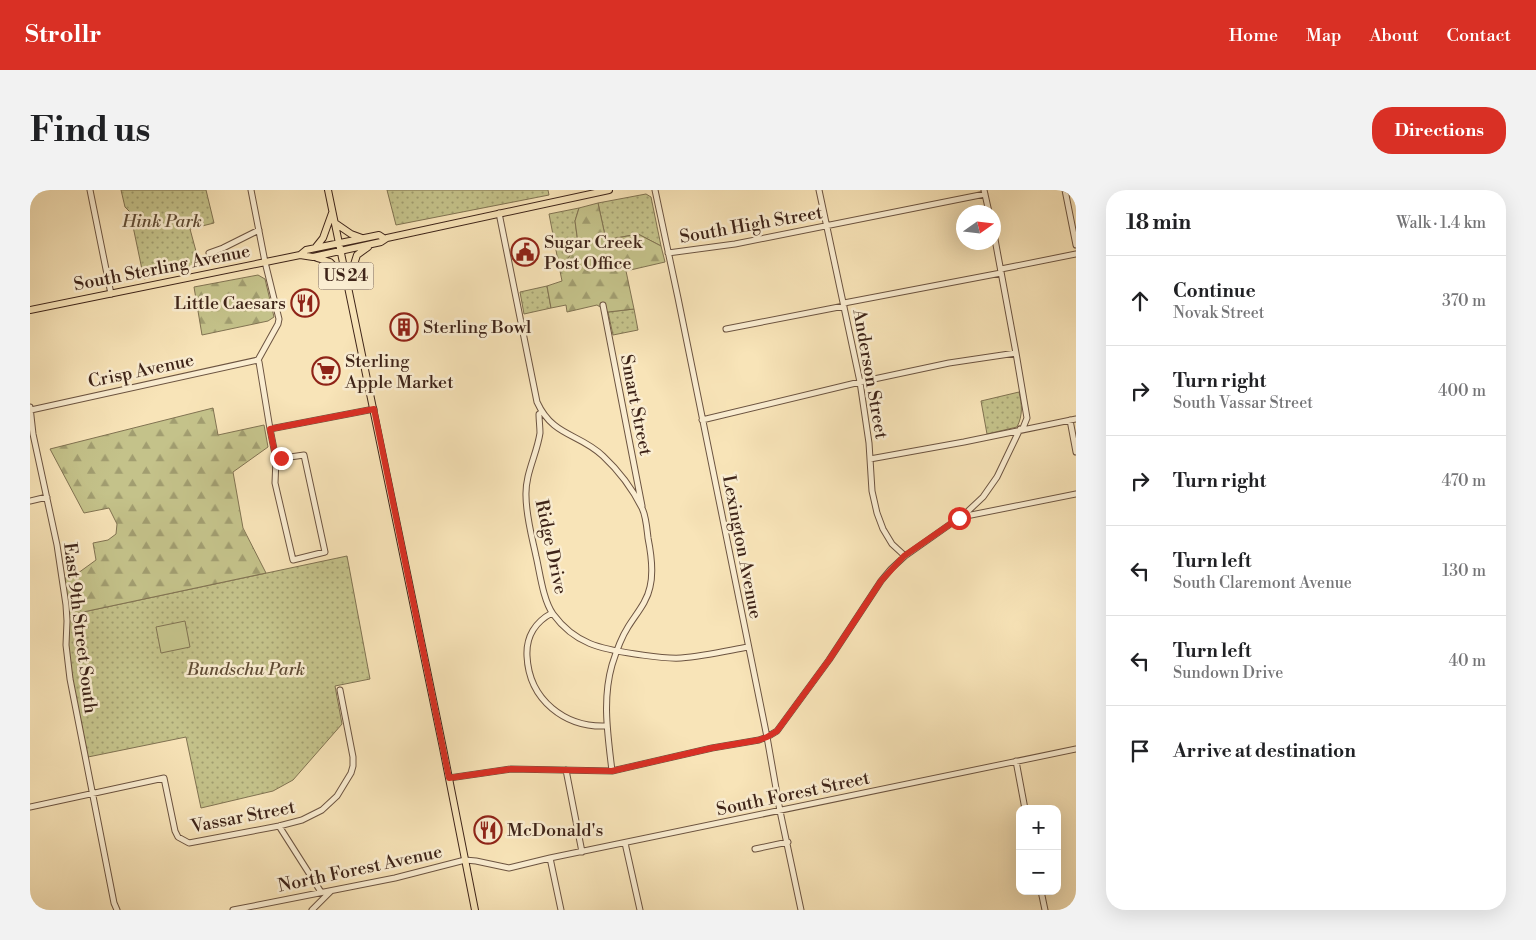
<!DOCTYPE html>
<meta charset="utf-8">
<style>
:root{--surface:#fff;--page:#f2f2f2;--text:#202124;--muted:#757577;--line:#e0e0e0;--accent:#d93025}
body{margin:0;font-family:"Libre Bodoni",serif;background:var(--page);color:var(--text)}
.controls{position:absolute;right:15px;bottom:15px;display:grid;overflow:hidden;border-radius:10px;box-shadow:0 5px 20px #0002}
.controls button{width:45px;height:45px;display:grid;place-items:center;padding:0;border:0;border-bottom:1px solid var(--line);background:var(--surface);color:var(--text);font:25px sans-serif}
.compass{position:absolute;left:926px;top:15px;width:45px;height:45px;border-radius:50%;background:var(--surface);box-shadow:0 5px 20px #0002;rotate:76deg}
.stop{position:absolute;width:15px;height:15px;margin:-11px;border:4px solid #d93025;border-radius:50%;background:#fff}
.stop.end{background:#d93025;border-color:#fff;box-shadow:0 1px 5px #0008}
.list{margin:0;padding:0;list-style:none}
h2{display:flex;justify-content:space-between;align-items:center;height:65px;margin:0;padding:0 20px;font-size:21px}
h2 small{font-size:16px;font-weight:400;color:var(--muted)}
.list li{display:grid;grid-template-columns:32px 1fr auto;gap:15px;align-items:center;box-sizing:border-box;height:90px;padding:0 20px;border-top:1px solid var(--line)}
.list b{display:block;font-size:19px;white-space:nowrap}
.list p{margin:0;font-size:16px;white-space:nowrap;color:var(--muted)}
.list em{font-size:16px;font-style:normal;color:var(--muted)}
.icon{flex:none;width:28px;height:28px;fill:none;stroke:currentColor;stroke-width:2;stroke-linecap:round;stroke-linejoin:round}
.map{position:relative;flex:none;width:1046px;height:720px;overflow:hidden;border-radius:20px}
header{display:flex;align-items:center;gap:30px;box-sizing:border-box;height:70px;padding:0 25px;background:var(--accent);color:#fff}
header strong{font-size:24px}
nav{display:flex;gap:28px;margin-inline-start:auto;font-size:18px}
.intro{display:flex;align-items:center;justify-content:space-between;box-sizing:border-box;height:120px;padding:0 30px}
h1{margin:0;font-size:35px}
.button{padding:12px 22px;border-radius:20px;background:var(--accent);color:#fff;font-size:18px;font-weight:700}
main{display:flex;gap:30px;padding:0 30px}
aside{flex:1;background:var(--surface);border-radius:20px;box-shadow:0 5px 20px #0002}
.map>svg:first-child{display:block}
</style>
<header>
<strong>Strollr</strong>
<nav><a>Home</a><a>Map</a><a>About</a><a>Contact</a></nav>
</header>
<div class="intro"><h1>Find us</h1><a class="button">Directions</a></div>
<main>
<div class="map">
<svg width="1046" height="720" viewBox="0 0 1046 720">
<defs>
<pattern id="grass-dots" width="8" height="8" patternUnits="userSpaceOnUse" patternTransform="scale(1.25)"><rect width="8" height="8" fill="#c4c28a"/><path d="M2 2h.1M6 6h.1" fill="none" stroke="#a19d70" stroke-width="1.8" stroke-linecap="round"/></pattern>
<pattern id="forest-firs" width="22" height="20" patternUnits="userSpaceOnUse" patternTransform="scale(1.25)"><rect width="22" height="20" fill="#c4c28a"/><path d="M5 1l3.5 6h-7zM16 11l3.5 6h-7z" fill="#a19d70"/></pattern>
</defs>
<rect width="100%" height="100%" fill="#f8e4b8"/>
<filter id="stains"><feTurbulence type="fractalNoise" baseFrequency=".004" numOctaves="4"/><feColorMatrix values="0 0 0 0 .2 0 0 0 0 .09 0 0 0 0 .02 0 0 0 .5 -.17"/></filter>
<radialGradient id="worn" r=".72"><stop offset=".6" stop-color="#630" stop-opacity="0"/><stop offset="1" stop-color="#630" stop-opacity=".3"/></radialGradient>
<!-- grass -->
<path fill="url(#grass-dots)" stroke="#817352" d="M 91,0 L 176,0 L 184,33 L 160,39 L 170,76 L 114,89 L 100,22 L 95,17 Z
M 357,0 L 518,0 L 519,5 L 366,35 Z
M 616,4 L 621,7 L 631,56 L 608,44 L 576,50 L 568,13 Z
M 549,18 L 545,31 L 548,53 L 530,81 L 519,24 Z
M 517,96 L 521,118 L 494,124 L 490,102 Z
M 604,119 L 608,140 L 583,145 L 578,122 Z
M 989,202 C 992,215 993,225 987,237 L 957,244 L 951,211 Z
M 317,366 L 340,489 L 305,496 L 312,534 L 263,590 L 243,601 L 171,618 L 156,547 L 58,567 L 43,493 L 37,453 L 39,425 Z"/>
<!-- forest -->
<path fill="url(#forest-firs)" stroke="#817352" d="M 568,13 L 576,50 L 608,44 L 631,56 L 635,72 L 596,81 L 604,119 L 578,122 L 567,115 L 537,122 L 536,115 L 521,118 L 517,96 L 532,91 L 530,81 L 548,53 L 545,31 L 549,18 Z
M 228,85 L 235,89 L 244,127 L 238,131 L 172,145 L 164,97 Z
M 183,218 L 188,245 L 234,235 L 238,257 L 203,282 L 213,338 L 236,383 L 39,425 L 35,388 L 44,386 L 66,370 L 63,353 L 78,350 L 86,344 L 87,334 L 79,318 L 54,323 L 20,259 Z"/>
<!-- garden -->
<path fill="#c4c28a" stroke="#817352" d="M 155,431 L 160,457 L 131,463 L 126,437 Z"/>
<g fill="none" stroke-linecap="round" stroke-linejoin="round">
<!-- minor casing -->
<g stroke="#6c5441" stroke-width="7">
<path id="minor" d="M 60,0 L 81,104
M 221,0 L 235,72 L 249,129 L 248,134 L 228,170 L 229,172 L 240,239 L 246,269
M 625,0 L 648,108 L 737,547 L 750,621 L 771,720
M 789,0 L 830,192 L 839,253 L 842,301 L 847,323 L 853,339 L 862,354 L 875,366
M 954,0 L 959,22
M 1035,0 L 1046,55
M 469,23 L 507,212 C 523,247 549,243 573,266 C 588,280 603,300 612,318 C 616,326 617,339 618,348 C 621,363 624,381 620,397 C 617,412 606,424 598,437 C 591,448 586,462 582,475 C 572,510 578,546 582,581
M 964,44 L 986,163 L 997,228 L 993,238
M 179,63 L 193,58 L 229,40
M 638,63 L 705,54 L 955,4
M 971,79 L 1046,64
M 814,113 L 971,83
M 573,115 L 612,316
M 696,139 L 814,116
M 0,217 L 3,244 L 27,355 L 36,415 L 37,431 L 36,455 L 40,489 L 84,713 L 87,720
M 1,220 L 228,170
M 512,222 L 509,224 C 509,230 510,237 510,243 C 507,264 495,284 496,306 C 496,326 502,347 506,366 C 510,383 513,410 523,424 C 545,454 571,459 605,464 C 620,466 636,469 651,468 C 674,466 696,461 718,457
M 672,230 L 830,192 L 919,173 L 986,163
M 1040,230 L 1046,262
M 240,239 L 344,219
M 274,265 L 295,362 L 263,370 L 245,293 L 246,269 Z
M 840,269 L 934,252 L 1046,229
M 0,311 L 17,307
M 931,327 L 1046,304
M 522,423 C 505,432 496,447 497,466 C 499,510 535,538 577,536
M 986,571 L 995,619
M 536,580 L 552,662
M 419,588 L 481,579 L 582,581 L 682,558 L 729,550 L 737,547 L 747,541 L 799,470 L 851,391 L 861,379 L 875,366 L 936,323 L 953,307 L 967,287 L 990,239
M 0,617 L 134,588 L 145,641 L 148,647 L 159,653 L 249,636 L 272,630 L 292,620 L 307,606 L 321,583 L 323,576 L 323,567 L 310,500
M 249,636 L 291,702
M 595,653 L 610,720
M 725,659 L 758,652
M 520,668 L 531,720
M 1011,701 L 1015,720
M 203,720 L 365,688 L 435,670 L 446,671 L 479,678 L 520,668 L 1046,559
M 282,720 L 301,701"/>
</g>
<!-- major casing -->
<g stroke="#3e2419" stroke-width="8">
<path id="major" d="M 298,0 L 413,558 L 445,720
M 305,33 L 321,44 L 332,48
M 285,58 L 293,48 L 302,23
M 270,65 L 276,60 L 349,45 L 355,49
M 287,68 L 300,72 L 316,89
M 318,93 L 327,65 L 338,57
M 0,120 L 270,65 L 283,67 L 351,52 L 357,48 L 579,0"/>
</g>
<!-- minor -->
<use href="#minor" stroke="#faedd1" stroke-width="5"/>
<!-- major -->
<use href="#major" stroke="#f8e4b8" stroke-width="6"/>
</g>
<g fill="none" stroke-linecap="round" stroke-linejoin="round">
<!-- route -->
<path stroke="#d93025" stroke-width="6" d="M 251,268 L 246,269 L 240,239 L 344,219 L 419,588 L 481,579 L 582,581 L 682,558 L 729,550 L 737,547 L 747,541 L 799,470 L 851,391 L 874,366 L 929,328"/>
</g>
<!-- icons -->
<defs>
<g id="civic-ring" transform="scale(1.4375)"><circle r="9.5" fill="#faedd1" stroke="#8f2418" stroke-width="1.5"/><path d="M-.6-6.5H3V-4.5H.6V-3L4-1V1h2V6H-6V1h2V-1L-.6-3ZM-1.2 2.5V6h2.4V2.5Z" fill="#8f2418"/></g>
<g id="restaurant-ring" transform="scale(1.4375)"><circle r="9.5" fill="#faedd1" stroke="#8f2418" stroke-width="1.5"/><path d="M-5-6h1v4h1v-4h1v4h1v-4h1v5L-1.5 .5V6h-2V.5L-5-1ZM5-6V6H3V1.5H1.5Q1.5-4 5-6Z" fill="#8f2418"/></g>
<g id="building-ring" transform="scale(1.4375)"><circle r="9.5" fill="#faedd1" stroke="#8f2418" stroke-width="1.5"/><path d="M-4-6H4V6H1V3H-1V6H-4ZM-2.5-4.3h1.7v1.8h-1.7ZM.8-4.3h1.7v1.8H.8ZM-2.5-1h1.7V.8h-1.7ZM.8-1h1.7V.8H.8Z" fill="#8f2418"/></g>
<g id="supermarket-ring" transform="scale(1.4375)"><circle r="9.5" fill="#faedd1" stroke="#8f2418" stroke-width="1.5"/><path d="M-6-5.5h2.5l.6 2H6L4.5 2H-2.5L-4.4-4H-6ZM-1.5 3.2a1.3 1.3 0 1 0 .1 0ZM3 3.2a1.3 1.3 0 1 0 .1 0Z" fill="#8f2418"/></g>
</defs>
<g fill-rule="evenodd">
<use href="#civic-ring" x="495" y="62"/>
<use href="#restaurant-ring" x="275" y="113"/>
<use href="#building-ring" x="374" y="137"/>
<use href="#supermarket-ring" x="296" y="181"/>
<use href="#restaurant-ring" x="458" y="640"/>
</g>
<g text-anchor="middle" dominant-baseline="central" stroke-width="5" stroke-linejoin="round" paint-order="stroke">
<!-- shield labels -->
<rect fill="#faedd1" stroke="#766050" stroke-width="1" x="288.5" y="72.5" width="55" height="27" rx="4"/>
<g font-size="16" font-weight="bold" fill="#3e2419">
<text x="316" y="86">US 24</text>
</g>
<!-- park labels -->
<g font-size="18" font-style="italic" fill="#604c35" stroke="#faedd1">
<text x="132" y="31">Hink Park</text>
<text x="216" y="479">Bundschu Park</text>
</g>
<!-- street labels -->
<g font-size="18" fill="#3e2419" stroke="#faedd1">
<text transform="translate(721 35) rotate(-10)">South High Street</text>
<text transform="translate(132 78) rotate(-11)">South Sterling Avenue</text>
<text transform="translate(111 181) rotate(-12)">Crisp Avenue</text>
<text transform="translate(840 184) rotate(80)">Anderson Street</text>
<text transform="translate(606 215) rotate(79)">Smart Street</text>
<text transform="translate(521 357) rotate(78)">Ridge Drive</text>
<text transform="translate(712 357) rotate(79)">Lexington Avenue</text>
<text transform="translate(50 438) rotate(83)">East 9th Street South</text>
<text transform="translate(763 604) rotate(-12)">South Forest Street</text>
<text transform="translate(213 627) rotate(-11)">Vassar Street</text>
<text transform="translate(330 679) rotate(-12)">North Forest Avenue</text>
</g>
<!-- poi labels -->
<g font-size="18" fill="#3e2419" stroke="#faedd1" text-anchor="start">
<text x="514" y="52">Sugar Creek<tspan x="514" dy="21">Post Office</tspan></text>
<text x="256" y="113" text-anchor="end">Little Caesars</text>
<text x="393" y="137">Sterling Bowl</text>
<text x="315" y="171">Sterling<tspan x="315" dy="21">Apple Market</tspan></text>
<text x="477" y="640">McDonald's</text>
</g>
</g>
<rect width="100%" height="100%" filter="url(#stains)"/>
<rect width="100%" height="100%" fill="url(#worn)"/>
</svg>
<div class="controls">
<button>+</button>
<button>−</button>
</div>
<svg class="compass" viewBox="-18 -18 36 36"><path d="M0-13l5 13h-10z" fill="#e53935"/><path d="M0 13l5-13h-10z" fill="#757577"/></svg>
<div class="stop" style="left:929px;top:328px"></div>
<div class="stop end" style="left:251px;top:268px"></div>
</div>
<aside>
<h2>18 min<small>Walk · 1.4 km</small></h2>
<ul class="list">
<li><svg class="icon" aria-label="ahead" viewBox="0 0 24 24"><path d="M12 20V5M6 11l6-6 6 6"/></svg><div><b>Continue</b><p>Novak Street</p></div><em>370 m</em></li>
<li><svg class="icon" aria-label="right" viewBox="0 0 24 24"><path d="M7 20v-9h11M14 6l5 5-5 5"/></svg><div><b>Turn right</b><p>South Vassar Street</p></div><em>400 m</em></li>
<li><svg class="icon" aria-label="right" viewBox="0 0 24 24"><path d="M7 20v-9h11M14 6l5 5-5 5"/></svg><div><b>Turn right</b></div><em>470 m</em></li>
<li><svg class="icon" aria-label="left" viewBox="0 0 24 24"><path d="M17 20v-9H6M10 6l-5 5 5 5"/></svg><div><b>Turn left</b><p>South Claremont Avenue</p></div><em>130 m</em></li>
<li><svg class="icon" aria-label="left" viewBox="0 0 24 24"><path d="M17 20v-9H6M10 6l-5 5 5 5"/></svg><div><b>Turn left</b><p>Sundown Drive</p></div><em>40 m</em></li>
<li><svg class="icon" aria-label="arrive" viewBox="0 0 24 24"><path d="M6 21V4h12l-3 4 3 4H6"/></svg><div><b>Arrive at destination</b></div></li>
</ul>
</aside>
</main>
